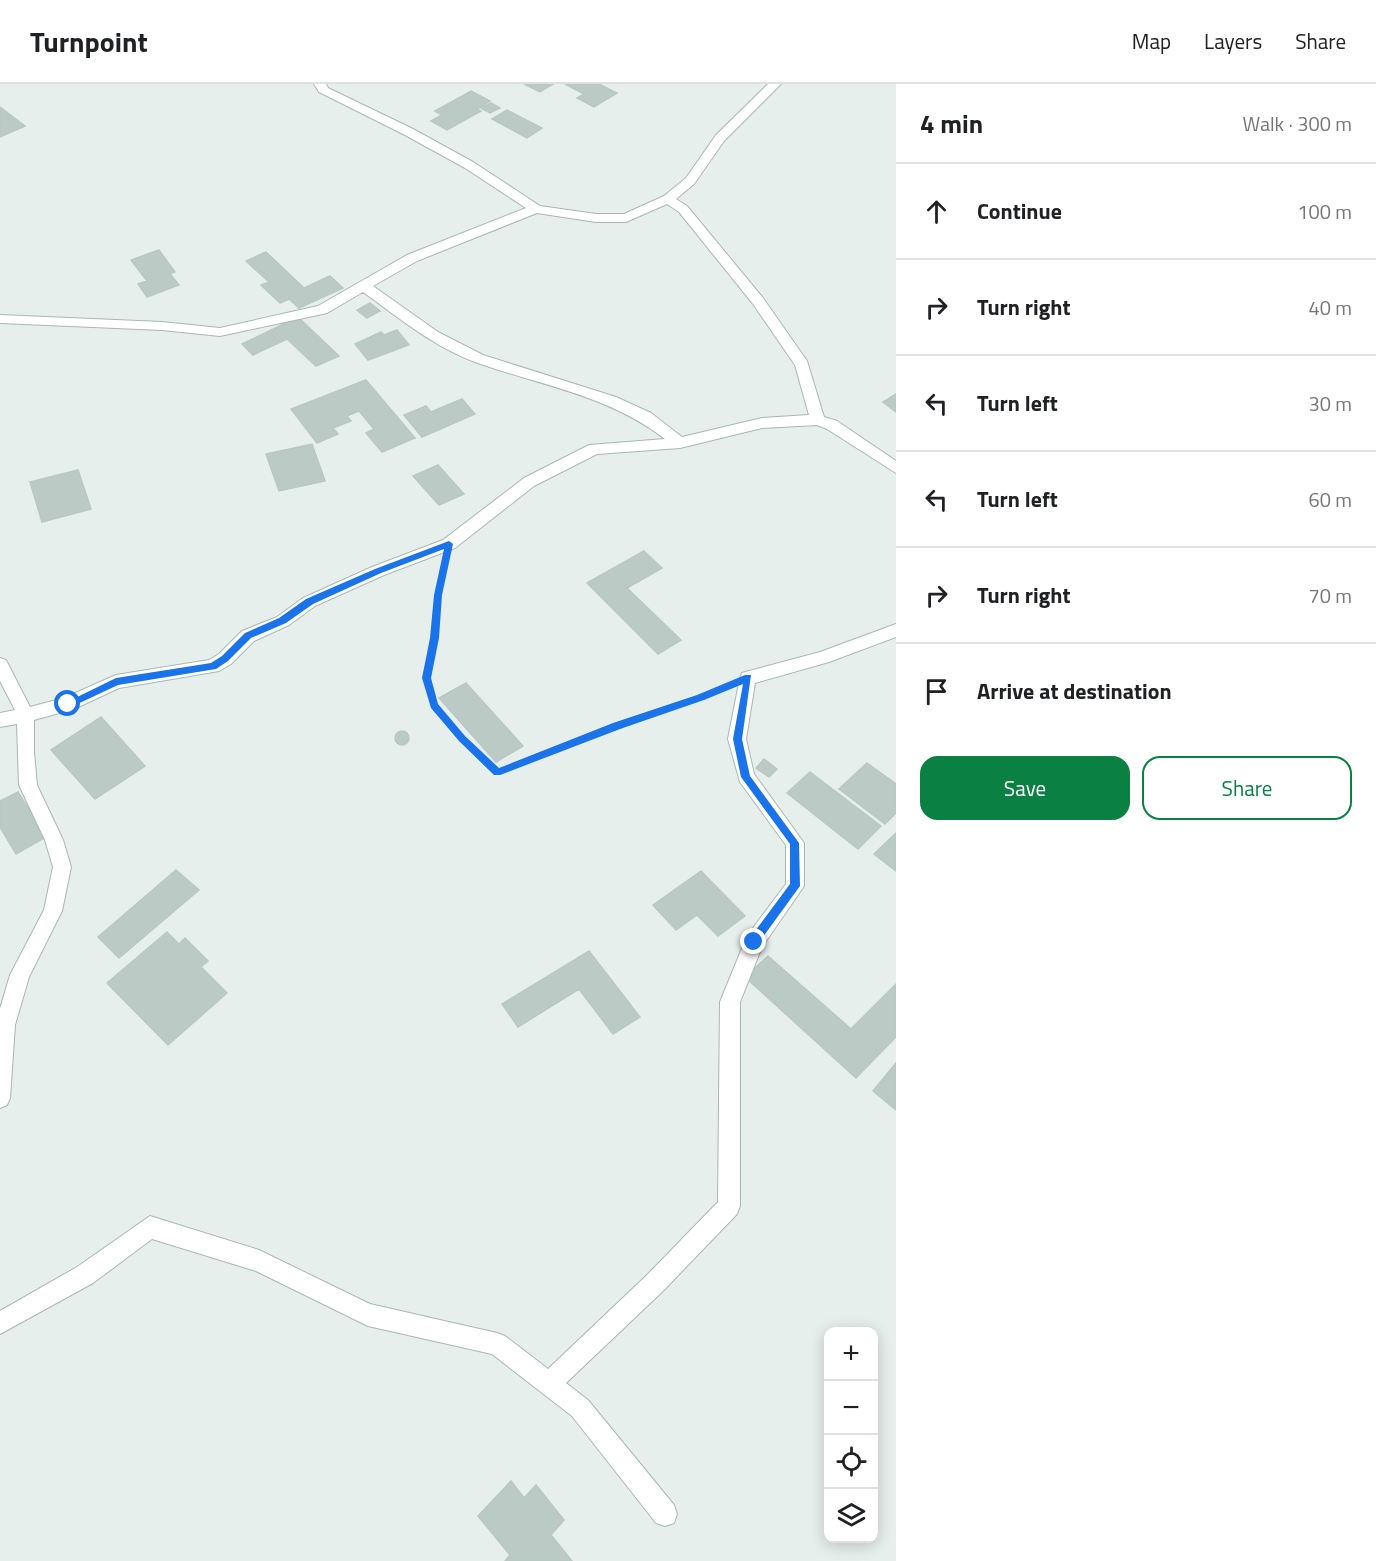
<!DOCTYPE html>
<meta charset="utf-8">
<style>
:root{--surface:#fff;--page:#f2f2f2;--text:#202124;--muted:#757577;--line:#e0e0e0;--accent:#0b8043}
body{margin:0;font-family:"Titillium Web",sans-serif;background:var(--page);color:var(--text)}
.controls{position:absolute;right:18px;bottom:18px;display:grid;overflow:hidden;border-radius:12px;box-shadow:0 3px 15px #0003}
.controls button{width:54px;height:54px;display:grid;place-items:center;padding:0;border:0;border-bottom:2px solid var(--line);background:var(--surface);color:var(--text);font:30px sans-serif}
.stop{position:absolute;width:18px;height:18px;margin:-14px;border:4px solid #1a73e8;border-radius:50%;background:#fff}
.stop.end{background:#1a73e8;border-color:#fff;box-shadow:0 2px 6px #0008}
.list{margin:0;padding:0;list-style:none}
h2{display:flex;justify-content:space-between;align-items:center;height:78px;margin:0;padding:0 24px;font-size:26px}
h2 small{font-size:20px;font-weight:400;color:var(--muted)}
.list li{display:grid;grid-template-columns:39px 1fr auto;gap:18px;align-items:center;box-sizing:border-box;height:96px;padding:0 24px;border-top:2px solid var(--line)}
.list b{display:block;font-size:22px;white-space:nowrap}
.list em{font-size:20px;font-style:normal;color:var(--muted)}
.actions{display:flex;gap:12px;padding:18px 24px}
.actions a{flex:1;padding:14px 0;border:2px solid var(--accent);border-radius:18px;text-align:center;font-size:21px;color:var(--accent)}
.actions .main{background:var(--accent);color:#fff}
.icon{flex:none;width:33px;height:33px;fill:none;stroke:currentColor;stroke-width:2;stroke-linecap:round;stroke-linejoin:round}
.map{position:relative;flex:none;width:896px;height:1477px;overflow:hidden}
header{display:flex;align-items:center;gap:36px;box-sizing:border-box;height:84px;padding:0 30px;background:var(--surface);border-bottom:2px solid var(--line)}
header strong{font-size:28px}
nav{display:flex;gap:33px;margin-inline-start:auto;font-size:21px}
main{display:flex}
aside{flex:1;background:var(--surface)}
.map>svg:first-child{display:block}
</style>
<header>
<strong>Turnpoint</strong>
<nav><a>Map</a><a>Layers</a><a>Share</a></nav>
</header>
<main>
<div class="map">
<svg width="896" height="1477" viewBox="0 0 896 1477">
<rect width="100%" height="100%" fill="#e6efeb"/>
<!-- building -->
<path fill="#bbcac4" stroke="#b8c9c2" stroke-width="1.5" d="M 524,0 L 553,0 L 540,8 Z
M 565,0 L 599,0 L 617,9 L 594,23 L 577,14 L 584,10 Z
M 471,7 L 490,17 L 477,25 L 481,27 L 447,46 L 431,37 L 442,31 L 435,27 Z
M 491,19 L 500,24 L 490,29 L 481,24 Z
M 0,23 L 25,42 L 0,53 Z
M 507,26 L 542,44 L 527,54 L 492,35 Z
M 159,166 L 175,188 L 170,190 L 179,201 L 147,213 L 138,200 L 147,197 L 131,176 Z
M 266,168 L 304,204 L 330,192 L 343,204 L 299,224 L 289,215 L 280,219 L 261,201 L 269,198 L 246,177 Z
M 370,219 L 380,227 L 367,234 L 357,226 Z
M 298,233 L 339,272 L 316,282 L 287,255 L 253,271 L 242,260 Z
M 397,246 L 409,261 L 368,276 L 355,260 L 381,248 L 384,251 Z
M 366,296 L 415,354 L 382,368 L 366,349 L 374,345 L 359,327 L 347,332 L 351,337 L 333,344 L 338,350 L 317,359 L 291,325 Z
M 896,310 L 896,328 L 883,318 Z
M 462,315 L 475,330 L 422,353 L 404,331 L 426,322 L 431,328 Z
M 312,360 L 325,397 L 279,407 L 266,370 Z
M 438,381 L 464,410 L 439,421 L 413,392 Z
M 78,386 L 91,425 L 42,438 L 30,398 Z
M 644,467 L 662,484 L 627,504 L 681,556 L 658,570 L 587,499 Z
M 466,599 L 523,662 L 496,678 L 439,614 Z
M 101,633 L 145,682 L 95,715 L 51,666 Z
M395 654a7 7 0 1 1 14 0a7 7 0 1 1-14 0Z
M 764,675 L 777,685 L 769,693 L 756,684 Z
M 867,679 L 896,700 L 896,729 L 885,740 L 839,705 Z
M 810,688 L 881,742 L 858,765 L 787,709 Z
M 18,708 L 46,753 L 16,770 L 0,743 L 0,717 Z
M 896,749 L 896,787 L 874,770 Z
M 176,786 L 199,806 L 119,874 L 98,853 Z
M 701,787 L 745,832 L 718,852 L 697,831 L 676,846 L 653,821 Z
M 167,848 L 179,860 L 185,854 L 208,877 L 201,883 L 227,909 L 168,961 L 107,899 Z
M 589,867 L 640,933 L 613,950 L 579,905 L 518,943 L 502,920 Z
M 768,872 L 851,945 L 896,900 L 896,953 L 856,994 L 745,893 Z
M 896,979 L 896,1026 L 873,1007 Z
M 511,1397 L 524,1414 L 536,1401 L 564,1436 L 551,1451 L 572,1477 L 505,1477 L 510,1471 L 478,1432 Z"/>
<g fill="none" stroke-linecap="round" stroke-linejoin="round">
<!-- street casing -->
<g stroke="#a8b8b2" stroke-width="2">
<path id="street" d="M 314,0 L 326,0 L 328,4 L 413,45 L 473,78 L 540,122 L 596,130 L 624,130 L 664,112 L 686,94 L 716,51 L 768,0 L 781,0 L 724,57 L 694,100 L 676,115 L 687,122 L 763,214 L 807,277 L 824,333 L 837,337 L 896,377 L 896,389 L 827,345 L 817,341 L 762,344 L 680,364 L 597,370 L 534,402 L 455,464 L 384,491 L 315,522 L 289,541 L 254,557 L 231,580 L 219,587 L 119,604 L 74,625 L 34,636 L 34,668 L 37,701 L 63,756 L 71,783 L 62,827 L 29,893 L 15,941 L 10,1014 L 7,1021 L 0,1024 L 0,925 L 10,891 L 44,826 L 53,783 L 45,756 L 19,701 L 17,640 L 0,643 L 0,629 L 15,626 L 0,597 L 0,574 L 6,576 L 30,623 L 64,614 L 116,591 L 209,576 L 219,570 L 242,547 L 277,533 L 303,514 L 372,483 L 443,456 L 524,394 L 589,361 L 665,355 C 608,311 542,302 475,278 C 434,263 398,233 363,208 L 327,229 L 220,252 L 162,246 L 0,239 L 0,231 L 162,238 L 220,244 L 318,222 L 407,171 L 526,124 L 465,84 L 405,51 L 319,8 ZM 667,120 L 679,128 L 753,220 L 795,281 L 809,331 L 762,334 L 682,353 L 651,329 L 616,313 L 483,271 L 438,248 L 373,202 L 417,177 L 537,129 L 596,138 L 626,138 Z
M 896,540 L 896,553 L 829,578 L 755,599 L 746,655 L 754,690 L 804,759 L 804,802 L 762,863 L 740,918 L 740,1122 L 737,1130 L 663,1207 L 566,1299 L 588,1316 L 674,1421 L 677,1430 L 674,1439 L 665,1442 L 656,1439 L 572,1332 L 492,1270 L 368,1242 L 256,1187 L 152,1155 L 93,1199 L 0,1250 L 0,1227 L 77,1183 L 150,1132 L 259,1166 L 370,1220 L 497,1249 L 505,1252 L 548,1285 L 647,1191 L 718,1118 L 720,918 L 747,852 L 786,800 L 786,761 L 740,698 L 728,655 L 740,594 L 742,589 L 820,568 Z"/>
</g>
<!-- path -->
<path stroke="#86b3a5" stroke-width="4" stroke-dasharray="3 4.5" stroke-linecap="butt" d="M 443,487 L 426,594 L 434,621 L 462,655 L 497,688 L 720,606"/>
<!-- street -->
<use href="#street" fill="#fff" fill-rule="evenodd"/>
</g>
<!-- route -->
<path fill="#1a73e8" d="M 449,457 L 453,460 L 442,511 L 439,554 L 431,594 L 438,620 L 465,652 L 499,684 L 613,639 L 697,611 L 745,591 L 751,591 L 742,655 L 750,692 L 799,759 L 800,802 L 757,861 L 750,861 L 750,854 L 790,800 L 790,760 L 741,693 L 733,655 L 743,600 L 704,616 L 620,645 L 500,691 L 494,691 L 459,657 L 431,624 L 422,594 L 430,554 L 434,511 L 444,465 L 381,489 L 313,520 L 286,539 L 251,554 L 228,577 L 216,585 L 118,601 L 71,623 L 68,624 L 63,620 L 116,594 L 211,579 L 222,572 L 245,549 L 279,534 L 306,515 L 375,485 Z"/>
</svg>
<div class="controls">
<button>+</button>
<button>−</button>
<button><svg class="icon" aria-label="locate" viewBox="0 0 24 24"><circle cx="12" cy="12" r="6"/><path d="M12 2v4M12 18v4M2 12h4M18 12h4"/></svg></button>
<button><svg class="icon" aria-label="layers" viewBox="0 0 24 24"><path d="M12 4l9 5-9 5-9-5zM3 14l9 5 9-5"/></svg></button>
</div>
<div class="stop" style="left:68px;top:620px"></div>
<div class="stop end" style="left:754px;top:858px"></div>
</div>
<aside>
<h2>4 min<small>Walk · 300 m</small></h2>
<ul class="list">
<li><svg class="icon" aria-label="ahead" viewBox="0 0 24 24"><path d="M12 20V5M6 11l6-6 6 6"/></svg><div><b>Continue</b></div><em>100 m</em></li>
<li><svg class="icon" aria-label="right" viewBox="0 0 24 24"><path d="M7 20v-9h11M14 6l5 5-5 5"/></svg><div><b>Turn right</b></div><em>40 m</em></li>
<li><svg class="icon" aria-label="left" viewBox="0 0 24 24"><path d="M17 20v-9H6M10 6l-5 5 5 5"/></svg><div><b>Turn left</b></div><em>30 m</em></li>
<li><svg class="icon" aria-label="left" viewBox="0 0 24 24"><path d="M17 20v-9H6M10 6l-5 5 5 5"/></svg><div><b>Turn left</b></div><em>60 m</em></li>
<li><svg class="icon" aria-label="right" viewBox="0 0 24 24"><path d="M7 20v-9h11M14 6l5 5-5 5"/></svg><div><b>Turn right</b></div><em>70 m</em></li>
<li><svg class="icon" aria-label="arrive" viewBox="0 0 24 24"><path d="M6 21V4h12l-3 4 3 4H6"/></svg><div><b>Arrive at destination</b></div></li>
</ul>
<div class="actions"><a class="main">Save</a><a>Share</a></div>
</aside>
</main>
